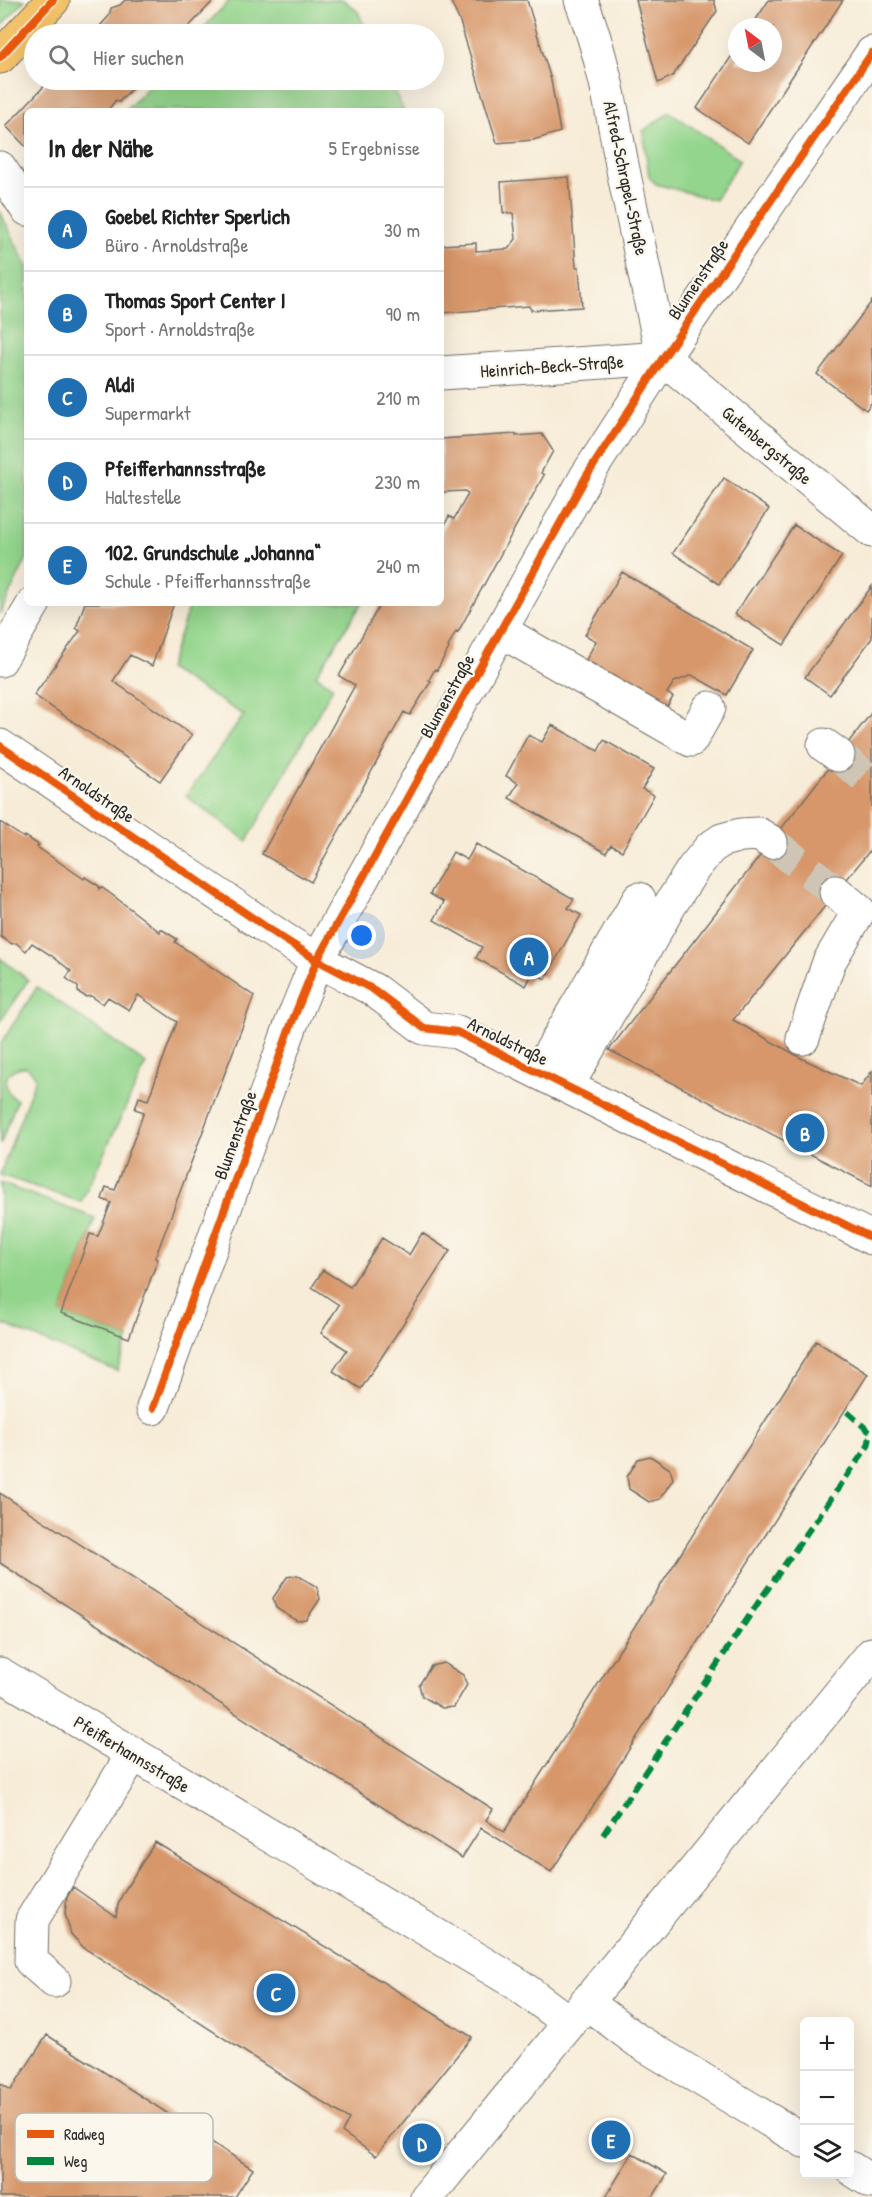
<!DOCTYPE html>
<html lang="de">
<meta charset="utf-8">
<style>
:root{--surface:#fff;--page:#f6f6f6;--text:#222;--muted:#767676;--line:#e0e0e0;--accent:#1f6fb2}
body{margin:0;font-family:"Patrick Hand",sans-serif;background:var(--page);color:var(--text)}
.controls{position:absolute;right:18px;bottom:18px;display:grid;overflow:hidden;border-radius:9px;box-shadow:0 6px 24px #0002}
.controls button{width:54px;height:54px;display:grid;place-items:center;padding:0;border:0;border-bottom:2px solid var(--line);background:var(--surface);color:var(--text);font:30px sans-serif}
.compass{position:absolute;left:728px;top:18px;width:54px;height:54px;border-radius:50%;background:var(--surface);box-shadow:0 6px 24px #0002;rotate:328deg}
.you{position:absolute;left:362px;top:936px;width:21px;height:21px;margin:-15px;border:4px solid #fff;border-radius:50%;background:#1a73e8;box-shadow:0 0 0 9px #1a73e833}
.badge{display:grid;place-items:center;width:39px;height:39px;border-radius:50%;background:var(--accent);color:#fff;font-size:20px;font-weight:700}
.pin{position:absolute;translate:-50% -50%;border:3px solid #fff;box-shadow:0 2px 6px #0006}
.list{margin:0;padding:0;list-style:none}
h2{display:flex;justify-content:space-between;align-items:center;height:78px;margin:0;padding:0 24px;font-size:26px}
h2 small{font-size:20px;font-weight:400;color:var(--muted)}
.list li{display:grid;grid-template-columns:39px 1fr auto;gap:18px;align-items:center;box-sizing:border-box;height:84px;padding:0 24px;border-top:2px solid var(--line)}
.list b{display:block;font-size:22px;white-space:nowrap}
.list p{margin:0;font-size:20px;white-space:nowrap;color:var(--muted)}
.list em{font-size:20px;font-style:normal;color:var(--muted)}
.icon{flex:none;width:33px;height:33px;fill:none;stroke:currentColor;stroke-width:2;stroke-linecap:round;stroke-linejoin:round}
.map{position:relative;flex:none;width:872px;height:2197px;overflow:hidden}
.search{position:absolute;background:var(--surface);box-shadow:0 6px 24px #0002;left:24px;top:24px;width:420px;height:66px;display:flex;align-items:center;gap:15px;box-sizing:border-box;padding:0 21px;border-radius:33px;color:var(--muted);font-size:22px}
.panel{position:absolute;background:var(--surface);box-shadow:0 6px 24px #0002;left:24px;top:108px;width:420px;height:498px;border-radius:9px}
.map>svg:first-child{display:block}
</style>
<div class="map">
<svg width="872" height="2197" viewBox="0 0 872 2197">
<rect width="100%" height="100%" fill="#fbf7ec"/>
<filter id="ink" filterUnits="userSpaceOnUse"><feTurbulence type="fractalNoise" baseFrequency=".0167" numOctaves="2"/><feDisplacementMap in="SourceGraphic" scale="12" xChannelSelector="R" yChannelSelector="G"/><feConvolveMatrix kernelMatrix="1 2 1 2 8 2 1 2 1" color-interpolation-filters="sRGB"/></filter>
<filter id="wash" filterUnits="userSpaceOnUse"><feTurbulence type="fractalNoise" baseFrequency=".008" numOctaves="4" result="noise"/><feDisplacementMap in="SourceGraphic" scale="24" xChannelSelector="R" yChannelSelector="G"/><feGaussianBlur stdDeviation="1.35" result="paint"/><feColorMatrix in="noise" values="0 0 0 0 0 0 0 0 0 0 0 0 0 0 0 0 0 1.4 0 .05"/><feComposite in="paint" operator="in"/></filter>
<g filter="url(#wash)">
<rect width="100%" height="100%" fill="#f7ecd8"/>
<!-- green -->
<path fill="#93d58c" stroke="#5f805c" stroke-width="1.5" d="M 0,0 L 25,0 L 0,27 Z
M 230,0 L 344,0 L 358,12 L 368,34 L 198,34 Z
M 155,80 L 389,80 L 404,111 L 126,110 Z
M 670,112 L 740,160 L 715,200 L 656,184 L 649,177 L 643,131 Z
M 0,211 L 27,267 L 27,558 L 0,614 Z
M 190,603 L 362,603 L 316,675 L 333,687 L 247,841 L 186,796 L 244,715 L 168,669 Z
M 0,958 L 28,980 L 0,1022 Z
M 37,987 L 146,1064 L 81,1202 L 0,1175 L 36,1077 L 27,1067 C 2,1066 0,1091 17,1100 L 0,1145 L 0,1045 Z
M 0,1183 L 95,1218 L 61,1313 L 129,1338 L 117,1371 L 0,1323 Z"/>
<g id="blocks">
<!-- building -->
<path fill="#d7976b" d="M 125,0 L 214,0 L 182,34 L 89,34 L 89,31 L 99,27 L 109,16 L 111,8 L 120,5 Z
M 450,0 L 527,0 L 551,80 L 560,132 L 533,140 L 497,143 L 460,22 Z
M 636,0 L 714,0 L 717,11 L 673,76 L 658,83 Z
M 769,0 L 843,0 L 748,143 L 697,108 L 737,48 L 737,63 L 773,63 L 773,27 L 751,27 Z
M 50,80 L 140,80 L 119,102 L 116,100 L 107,111 L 27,111 L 27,148 L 6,126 Z
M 569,177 L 576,267 L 579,267 L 582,307 L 531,310 L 529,306 L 441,313 L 441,245 L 476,243 L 476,251 L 508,249 L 516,239 L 513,213 L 503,213 L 501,182 Z
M 872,301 L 872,402 L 866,410 L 817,374 Z
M 516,434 L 516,436 L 542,434 L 553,451 L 541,473 L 544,475 L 458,632 L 456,631 L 448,647 L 449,648 L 437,670 L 435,669 L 429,680 L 431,681 L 410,715 L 404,712 L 311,882 L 262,854 L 355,685 L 339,676 L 381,603 L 441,603 L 441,533 L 449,516 L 454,519 L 468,494 L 465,491 L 444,492 L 441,496 L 441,439 Z
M 724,478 L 769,509 L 719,584 L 673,553 Z
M 794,525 L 842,556 L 784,645 L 735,614 Z
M 622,572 L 753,650 L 727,695 L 692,675 L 674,682 L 667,693 L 673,697 L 667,707 L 586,660 L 596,641 L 585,635 Z
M 872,586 L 872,638 L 830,695 L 805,677 Z
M 85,603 L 174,603 L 152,666 L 130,655 L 113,681 L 192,735 L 160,781 L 34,695 L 80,631 L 76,628 Z
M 872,712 L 872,848 L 733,1020 L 803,1059 L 861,1086 L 872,1071 L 872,1186 L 609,1050 Z
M 552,725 L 598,751 L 604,740 L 654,769 L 642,789 L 654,795 L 622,851 L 611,845 L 606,853 L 509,798 L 518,783 L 506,776 L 528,735 L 542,742 Z
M 0,822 L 24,838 L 25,836 L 39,845 L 37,847 L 84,879 L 85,877 L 99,886 L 99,889 L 101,887 L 115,897 L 160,932 L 161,929 L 177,939 L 175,942 L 254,996 L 155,1258 L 158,1259 L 129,1338 L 61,1313 L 90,1234 L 98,1236 L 111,1203 L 102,1199 L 106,1187 L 115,1190 L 144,1112 L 135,1109 L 139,1097 L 148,1100 L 177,1022 L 138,995 L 129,1010 L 108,997 L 103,1004 L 91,996 L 86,997 L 78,992 L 78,987 L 66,978 L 71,971 L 52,956 L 32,943 L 26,951 L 16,943 L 12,944 L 1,937 Z
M 476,844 L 574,899 L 568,908 L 581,915 L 545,979 L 533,972 L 526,986 L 476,958 L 482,947 L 434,920 L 444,902 L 430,894 L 453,852 L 467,860 Z
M 422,1233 L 450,1251 L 361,1389 L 333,1371 L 347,1350 L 321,1333 L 339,1305 L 312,1287 L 323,1270 L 350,1287 L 382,1238 L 409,1255 Z
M 816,1341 L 868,1374 L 551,1872 L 481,1828 L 462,1858 L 0,1563 L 0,1493 L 493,1809 L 486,1820 L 504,1832 Z
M 650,1456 L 670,1469 L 673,1479 L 660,1499 L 649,1502 L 629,1489 L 627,1477 L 638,1459 Z
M 297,1575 L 317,1587 L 320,1599 L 306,1620 L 297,1621 L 276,1608 L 273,1598 L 287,1577 Z
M 444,1663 L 463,1675 L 467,1685 L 454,1707 L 442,1708 L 422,1696 L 419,1685 L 431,1666 Z
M 155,1842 L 472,2037 L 376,2156 L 342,2132 L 349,2119 L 84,1948 L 71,1934 L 65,1913 L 67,1897 L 73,1887 L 116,1917 L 118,1905 L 123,1893 Z
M 47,2035 L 253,2169 L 235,2197 L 0,2197 L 0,2083 L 11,2090 Z
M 632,2153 L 667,2174 L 653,2197 L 606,2197 Z"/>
</g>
</g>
<g filter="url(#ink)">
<use href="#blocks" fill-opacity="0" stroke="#726f68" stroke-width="1.5"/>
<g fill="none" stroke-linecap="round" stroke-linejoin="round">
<!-- minor-tunnel -->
<path stroke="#cec5b5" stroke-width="33" stroke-dasharray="33 16" stroke-linecap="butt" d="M 838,755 L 872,783
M 771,842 L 836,892"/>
<!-- minor casing -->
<g stroke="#726f68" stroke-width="35">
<path id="minor" d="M 581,0 C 602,53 612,109 622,165 C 635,229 649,294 663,358
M 0,168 L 27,209
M 663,358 L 872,531
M 441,373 L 663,358
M 501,631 L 691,740 L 709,708
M 0,660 L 34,603
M 824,745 L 838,755
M 0,746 L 282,938 L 317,960 L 374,990 L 424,1028 L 457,1032 L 872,1238
M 803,1038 L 829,962 L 859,911 L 836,892
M 539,1072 L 639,899
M 567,1086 L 670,905 L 693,869 L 710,848 L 722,840 L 741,835 L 758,834 L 771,842
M 153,1408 L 292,1022 L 317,960 L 586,477 L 663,358 L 872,53
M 0,1674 L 516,1983 L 570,2023
M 54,1981 L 31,1961 L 32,1920 L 133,1754
M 586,2002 L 638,2041 L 804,2141
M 850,2168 L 872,2182
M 427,2197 L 872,1654"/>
</g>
<!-- major casing -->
<g stroke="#726f68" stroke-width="35">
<path id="major" d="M 0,57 L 53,0"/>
</g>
<!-- minor -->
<use href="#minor" stroke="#fff" stroke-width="33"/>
<!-- major -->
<use href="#major" stroke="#f2c26a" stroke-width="33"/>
<!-- quiet -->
<path stroke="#00873e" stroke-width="6" stroke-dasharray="12 6" stroke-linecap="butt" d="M 603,1835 L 762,1597 L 868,1446 L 871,1433 L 845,1410"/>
<!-- cycleway casing -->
<g stroke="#fbf7ec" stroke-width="11">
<path id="cycleway" d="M 0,57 L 53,0
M 0,746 L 282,938 L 317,960 L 374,990 L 424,1028 L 457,1032 L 872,1238
M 153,1408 L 292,1022 L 317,960 L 586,477 L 663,358 L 872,53"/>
</g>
<!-- cycleway -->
<use href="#cycleway" stroke="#e8590c" stroke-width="8"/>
</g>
</g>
<g text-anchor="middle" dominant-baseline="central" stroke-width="4.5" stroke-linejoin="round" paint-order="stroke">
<!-- street labels -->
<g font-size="18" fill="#2b2b2b" stroke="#fbf7ec">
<text transform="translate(626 178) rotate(78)">Alfred-Schrapel-Straße</text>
<text transform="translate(698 279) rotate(-56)">Blumenstraße</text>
<text transform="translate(552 366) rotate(-4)">Heinrich-Beck-Straße</text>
<text transform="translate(767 445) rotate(40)">Gutenbergstraße</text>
<text transform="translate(447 696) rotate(-61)">Blumenstraße</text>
<text transform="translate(97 794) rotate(34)">Arnoldstraße</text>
<text transform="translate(508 1041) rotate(26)">Arnoldstraße</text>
<text transform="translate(235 1135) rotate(-70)">Blumenstraße</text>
<text transform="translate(132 1754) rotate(31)">Pfeifferhannsstraße</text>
</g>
</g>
<!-- legend -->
<rect x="15" y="2113" width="198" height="69" rx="9" fill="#fbf7ec" stroke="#bdbab2" stroke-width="1.5"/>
<rect x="27" y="2130" width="27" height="8" fill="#e8590c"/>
<rect x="27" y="2157" width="27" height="8" fill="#00873e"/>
<g font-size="16" fill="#2b2b2b">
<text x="64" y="2140">Radweg</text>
<text x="64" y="2167">Weg</text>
</g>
</svg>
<div class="controls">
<button>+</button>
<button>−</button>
<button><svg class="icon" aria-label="layers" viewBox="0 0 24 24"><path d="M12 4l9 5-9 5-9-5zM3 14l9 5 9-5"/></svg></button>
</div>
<svg class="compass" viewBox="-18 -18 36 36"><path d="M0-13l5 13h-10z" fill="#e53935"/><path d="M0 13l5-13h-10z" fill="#767676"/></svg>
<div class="you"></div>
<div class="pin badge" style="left:529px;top:957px">A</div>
<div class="pin badge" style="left:805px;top:1133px">B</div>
<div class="pin badge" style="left:276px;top:1993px">C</div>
<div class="pin badge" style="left:422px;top:2143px">D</div>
<div class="pin badge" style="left:611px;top:2140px">E</div>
<div class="search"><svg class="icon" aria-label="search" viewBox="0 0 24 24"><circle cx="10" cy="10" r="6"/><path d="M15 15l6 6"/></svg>Hier suchen</div>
<section class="panel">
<h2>In der Nähe<small>5 Ergebnisse</small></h2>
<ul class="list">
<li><span class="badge">A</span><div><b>Goebel Richter Sperlich</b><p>Büro · Arnoldstraße</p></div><em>30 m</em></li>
<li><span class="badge">B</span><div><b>Thomas Sport Center I</b><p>Sport · Arnoldstraße</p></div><em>90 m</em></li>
<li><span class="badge">C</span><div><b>Aldi</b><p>Supermarkt</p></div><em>210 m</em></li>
<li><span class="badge">D</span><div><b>Pfeifferhannsstraße</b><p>Haltestelle</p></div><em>230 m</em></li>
<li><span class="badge">E</span><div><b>102. Grundschule „Johanna“</b><p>Schule · Pfeifferhannsstraße</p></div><em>240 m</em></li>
</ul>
</section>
</div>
